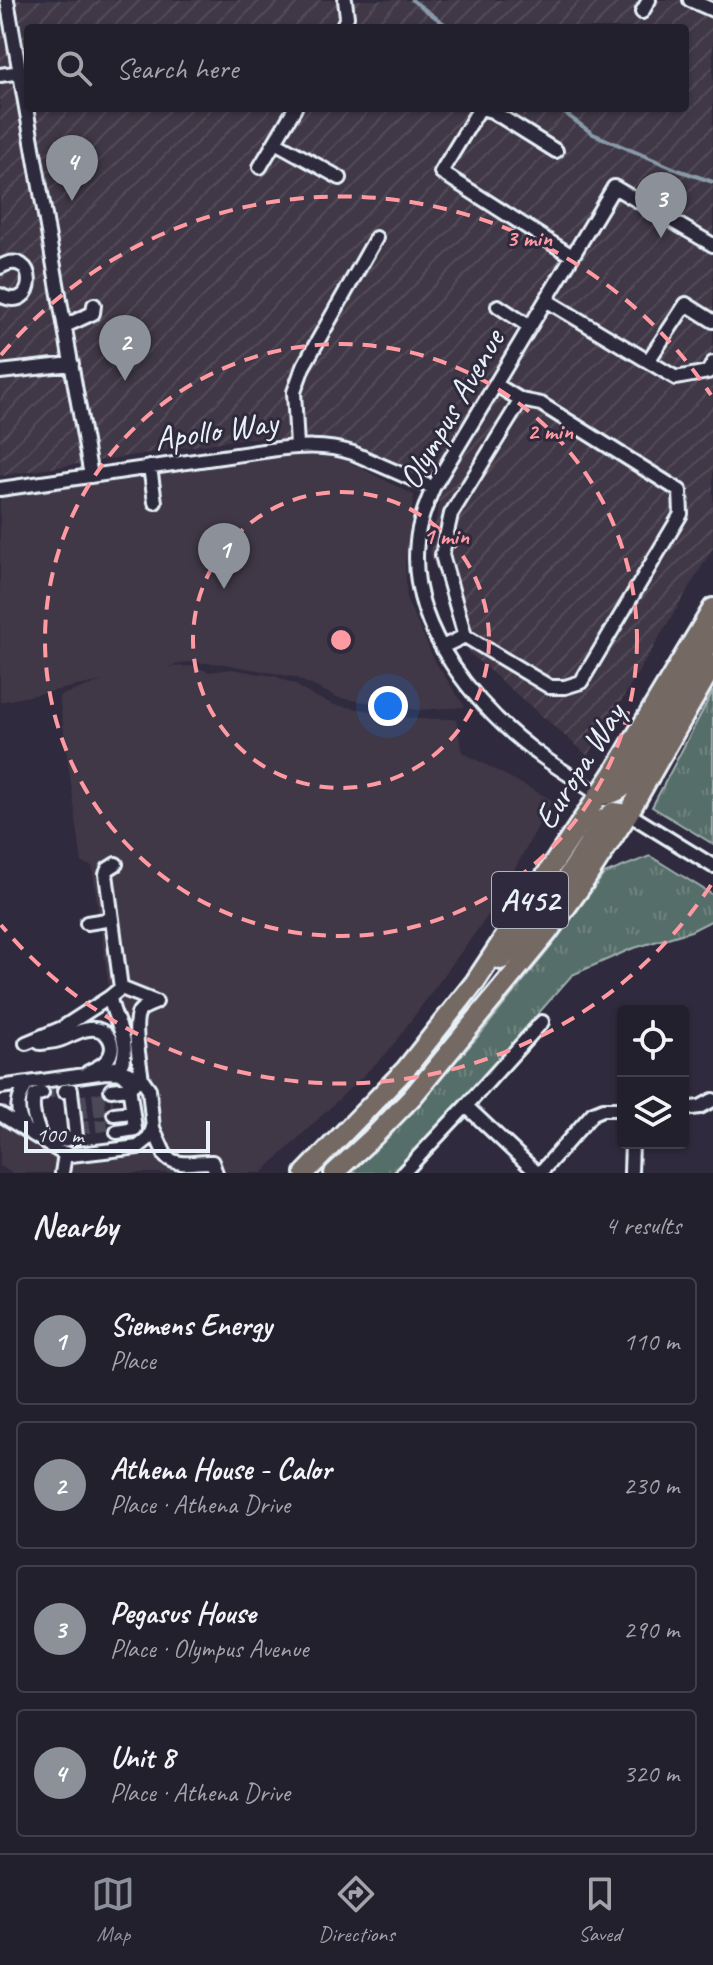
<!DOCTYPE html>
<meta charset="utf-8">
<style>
:root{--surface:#23202e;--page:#2f2d3a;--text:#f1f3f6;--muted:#a3a3aa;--line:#403e4a;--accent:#8c9099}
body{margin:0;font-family:Caveat,sans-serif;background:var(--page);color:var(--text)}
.controls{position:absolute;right:24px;bottom:24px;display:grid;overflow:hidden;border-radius:8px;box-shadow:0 2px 6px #0004}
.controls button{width:72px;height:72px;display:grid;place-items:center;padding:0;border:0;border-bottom:2px solid var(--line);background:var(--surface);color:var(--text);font:40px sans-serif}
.scale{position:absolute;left:24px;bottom:20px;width:186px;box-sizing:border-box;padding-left:8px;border:4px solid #e8f1f8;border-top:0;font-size:22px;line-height:28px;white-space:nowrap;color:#e8f1f8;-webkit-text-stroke:6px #2f2a3d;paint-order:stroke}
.you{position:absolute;left:388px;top:706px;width:28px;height:28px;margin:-20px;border:6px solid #fff;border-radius:50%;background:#1a73e8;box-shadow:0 0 0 12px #1a73e833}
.badge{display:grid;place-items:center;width:52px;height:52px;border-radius:50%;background:var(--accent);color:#fff;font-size:26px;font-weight:700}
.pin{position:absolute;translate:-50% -66px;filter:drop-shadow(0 2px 4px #0008)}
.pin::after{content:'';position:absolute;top:42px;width:28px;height:24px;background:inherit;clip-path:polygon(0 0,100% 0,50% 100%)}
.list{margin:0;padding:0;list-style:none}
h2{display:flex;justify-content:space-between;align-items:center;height:104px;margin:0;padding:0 32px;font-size:34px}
h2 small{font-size:26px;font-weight:400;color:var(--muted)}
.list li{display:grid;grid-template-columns:52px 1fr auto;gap:24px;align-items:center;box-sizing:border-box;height:128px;margin:0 16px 16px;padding:0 16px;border:2px solid var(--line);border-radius:8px}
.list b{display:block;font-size:30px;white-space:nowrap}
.list p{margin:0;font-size:26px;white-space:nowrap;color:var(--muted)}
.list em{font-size:26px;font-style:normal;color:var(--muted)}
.icon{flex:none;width:44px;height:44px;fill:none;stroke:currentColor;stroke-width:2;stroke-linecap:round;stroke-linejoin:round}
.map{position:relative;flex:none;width:713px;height:1173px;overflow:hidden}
.search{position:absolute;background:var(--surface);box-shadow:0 2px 6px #0004;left:24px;right:24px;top:24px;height:88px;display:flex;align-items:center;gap:20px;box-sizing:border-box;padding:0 28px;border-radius:8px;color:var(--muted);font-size:30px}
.sheet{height:680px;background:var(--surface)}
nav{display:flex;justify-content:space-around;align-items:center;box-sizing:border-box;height:112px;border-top:2px solid var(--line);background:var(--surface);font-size:22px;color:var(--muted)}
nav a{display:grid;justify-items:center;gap:4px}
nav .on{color:var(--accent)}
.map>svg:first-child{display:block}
</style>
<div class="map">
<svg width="713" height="1173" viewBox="0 0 713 1173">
<defs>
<pattern id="industrial-furrows" width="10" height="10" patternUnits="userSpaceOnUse" patternTransform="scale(2)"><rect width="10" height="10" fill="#413746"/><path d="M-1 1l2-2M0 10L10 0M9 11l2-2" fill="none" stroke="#534b58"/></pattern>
<pattern id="grass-tufts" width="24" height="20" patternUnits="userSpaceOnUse" patternTransform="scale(2)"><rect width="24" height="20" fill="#576e69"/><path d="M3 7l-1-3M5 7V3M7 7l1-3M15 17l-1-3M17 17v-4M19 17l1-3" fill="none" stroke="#6f837f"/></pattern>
</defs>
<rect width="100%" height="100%" fill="#2f2a3d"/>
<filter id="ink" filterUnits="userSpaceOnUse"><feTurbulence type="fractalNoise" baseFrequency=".0125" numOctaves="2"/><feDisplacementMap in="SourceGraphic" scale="16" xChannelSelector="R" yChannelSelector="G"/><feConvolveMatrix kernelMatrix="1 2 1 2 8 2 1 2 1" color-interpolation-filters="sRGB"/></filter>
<g filter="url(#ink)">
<!-- built -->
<path fill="#413746" d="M 292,452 L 341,458 L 414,495 L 405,564 L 407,601 L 436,663 L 465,707 L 418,710 L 339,698 L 294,677 L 225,664 L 188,662 L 167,667 L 194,666 L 209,672 L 231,669 L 275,676 L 294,684 L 311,695 L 335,705 L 418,719 L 456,719 L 462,752 L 552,800 L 495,906 L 387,1053 L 262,1173 L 12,1173 L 0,1166 L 0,1114 L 65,1154 L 138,1147 L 154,1123 L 149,1089 L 132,1075 L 121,1027 L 110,997 L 92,866 L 82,863 L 59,696 L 102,681 L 0,702 L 0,494 Z"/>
<!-- industrial -->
<path fill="url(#industrial-furrows)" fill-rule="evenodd" d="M 0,0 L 713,0 L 713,548 L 588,756 L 469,653 L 430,554 L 440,495 L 395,469 L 332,441 L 247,438 L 0,476 ZM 28,28 L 685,28 L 685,108 L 28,108 Z"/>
<!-- grass -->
<path fill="url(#grass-tufts)" stroke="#a0b0b0" stroke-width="2" d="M 713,691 L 713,844 L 652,807 Z
M 650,856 L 713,895 L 713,920 L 691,931 L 631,949 L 572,975 L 515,1040 L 465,1103 L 400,1173 L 349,1173 L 423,1098 L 482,1032 L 554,943 L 604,874 Z"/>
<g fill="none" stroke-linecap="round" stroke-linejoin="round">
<!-- stream -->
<path stroke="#899ba9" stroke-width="4" d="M 412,0 L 450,28
M 558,108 L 593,134 L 678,170 L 713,182"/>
<!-- minor-tunnel -->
<path stroke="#4b4859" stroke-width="12" stroke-dasharray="12 6" stroke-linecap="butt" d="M 42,1093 L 64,1091
M 75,1102 L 112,1097
M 76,1113 L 113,1108
M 78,1128 L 116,1124"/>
<!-- minor casing -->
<g stroke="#e8f1f8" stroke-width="18">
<path id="minor" d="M 7,0 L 91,476
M 690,0 L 713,10
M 642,12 L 649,0
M 342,28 L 347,17 L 345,0
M 0,75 L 21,72
M 480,108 L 441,172 L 572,256
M 481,108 L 492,111 L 556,151
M 275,142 L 340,178
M 260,167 L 295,108
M 0,267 C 38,245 39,316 0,295
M 546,300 L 676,378 L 708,372 L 713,363
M 498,306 L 530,327
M 65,326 L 93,313 L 94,305
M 648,361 L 686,304 L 713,321
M 0,372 L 72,364
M 495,384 L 521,400
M 297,446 L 294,392 L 303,367 L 376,238
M 150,467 L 155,502
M 0,489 L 270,450 C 299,446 325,444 353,453 L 433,488
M 442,647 L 465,636 L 550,687 L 565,687 L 581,682 L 681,514 L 680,491 L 541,404 L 521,400 L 451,514 L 442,555 L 465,636
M 605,799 C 585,785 564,772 544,758 C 478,711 407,627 417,541 C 419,522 426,505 433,488 L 614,187 L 713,245
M 624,811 L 713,866
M 116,864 L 108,869 L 106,874 L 121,988
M 87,923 L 112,919
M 26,1043 L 62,1028 L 110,997 L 121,988 L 156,1002
M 40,1043 C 46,1042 53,1042 59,1040 C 69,1037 78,1030 89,1029 C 108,1026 120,1048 105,1062 C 101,1066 94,1069 88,1072
M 109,1071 L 121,1065 C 133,1040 112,1020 110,997
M 142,1079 C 140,1065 132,1024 139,1012 C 142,1007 151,1005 156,1002
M 0,1087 L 106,1072 L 127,1073 L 142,1079 L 149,1089 L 153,1128 L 148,1139 L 138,1147 L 71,1155 L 59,1151 L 0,1114
M 111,1090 L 129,1088 L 135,1083
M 42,1093 L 35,1095 C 29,1108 37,1127 42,1140
M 466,1106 L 537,1173
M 683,1109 L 700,1107 L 713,1100
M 114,1114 L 132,1112
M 24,1127 C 15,1111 17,1098 28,1083
M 153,1128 L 166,1157 C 181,1168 195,1161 212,1162 L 216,1173
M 117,1132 L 135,1129 L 128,1078 L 120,1073
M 47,1144 L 76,1137 L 71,1090 L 64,1091
M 62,1173 L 65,1154
M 403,1173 L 466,1106 L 542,1022
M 540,1173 L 593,1113 L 603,1109 L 623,1109
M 631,1173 L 632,1143"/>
</g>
<!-- highway casing -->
<g stroke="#e8f1f8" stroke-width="24">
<path id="highway" d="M 598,795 C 613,796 622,790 631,779 L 713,638
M 501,960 C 541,919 574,869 603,820 L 613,812 L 628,814
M 305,1173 L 406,1069 L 475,982 L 613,774 L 713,608
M 334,1173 L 374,1136 L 412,1097 L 548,932 L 580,888 L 628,814 L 713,665"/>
</g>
<!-- minor -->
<use href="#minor" stroke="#2f2a3d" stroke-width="12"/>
<!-- highway -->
<use href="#highway" stroke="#756964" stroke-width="18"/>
</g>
</g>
<!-- distance rings -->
<g fill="none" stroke="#ff9aa2" stroke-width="4" stroke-dasharray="14 10">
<circle cx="341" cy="640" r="148"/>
<circle cx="341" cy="640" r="296"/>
<path d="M711 885A444 444 0 0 1 1 925M1 355A444 444 0 0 1 711 395"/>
</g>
<g text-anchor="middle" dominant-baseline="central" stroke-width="6" stroke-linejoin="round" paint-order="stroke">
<!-- shield labels -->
<rect fill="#2f2a3d" stroke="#b0b5c0" stroke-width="2" x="492" y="872" width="76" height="56" rx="6"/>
<g font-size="32" font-weight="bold" fill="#e8f1f8">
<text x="530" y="900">A452</text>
</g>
<!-- street labels -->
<g font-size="34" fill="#e8f1f8" stroke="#2f2a3d">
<text transform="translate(451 409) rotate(-60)">Olympus Avenue</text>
<text transform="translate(216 430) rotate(-8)">Apollo Way</text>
<text transform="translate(579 766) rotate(-58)">Europa Way</text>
</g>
</g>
<circle cx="341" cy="640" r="12" fill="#ff9aa2" stroke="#2f2a3d" stroke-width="4"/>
<g font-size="24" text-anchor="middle" font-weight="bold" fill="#ff9aa2" stroke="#2f2a3d" stroke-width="6" stroke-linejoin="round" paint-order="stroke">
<text x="529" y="246">3 min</text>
<text x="550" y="439">2 min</text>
<text x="446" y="544">1 min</text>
</g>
</svg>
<div class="controls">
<button><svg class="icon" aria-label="locate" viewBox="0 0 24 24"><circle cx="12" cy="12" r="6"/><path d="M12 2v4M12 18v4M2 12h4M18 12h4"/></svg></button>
<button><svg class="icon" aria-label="layers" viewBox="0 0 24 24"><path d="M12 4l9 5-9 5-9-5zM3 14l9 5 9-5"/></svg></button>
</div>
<div class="scale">100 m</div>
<div class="you"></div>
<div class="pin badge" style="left:224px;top:589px">1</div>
<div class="pin badge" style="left:125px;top:381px">2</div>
<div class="pin badge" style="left:661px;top:238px">3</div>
<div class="pin badge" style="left:72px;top:201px">4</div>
<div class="search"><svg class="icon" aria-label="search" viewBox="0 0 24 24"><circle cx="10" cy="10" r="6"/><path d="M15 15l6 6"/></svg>Search here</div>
</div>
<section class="sheet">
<h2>Nearby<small>4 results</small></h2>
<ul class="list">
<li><span class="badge">1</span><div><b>Siemens Energy</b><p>Place</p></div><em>110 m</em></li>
<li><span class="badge">2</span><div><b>Athena House - Calor</b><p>Place · Athena Drive</p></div><em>230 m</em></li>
<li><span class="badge">3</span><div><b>Pegasus House</b><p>Place · Olympus Avenue</p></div><em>290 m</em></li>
<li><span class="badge">4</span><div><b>Unit 8</b><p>Place · Athena Drive</p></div><em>320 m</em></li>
</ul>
</section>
<nav>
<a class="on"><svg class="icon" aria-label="map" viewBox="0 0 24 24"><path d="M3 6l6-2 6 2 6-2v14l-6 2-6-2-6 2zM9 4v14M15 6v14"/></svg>Map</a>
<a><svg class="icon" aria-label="directions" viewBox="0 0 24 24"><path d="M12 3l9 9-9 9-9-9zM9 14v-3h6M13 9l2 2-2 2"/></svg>Directions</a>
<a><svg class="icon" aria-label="saved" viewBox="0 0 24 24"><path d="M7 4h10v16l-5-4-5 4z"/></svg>Saved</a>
</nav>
